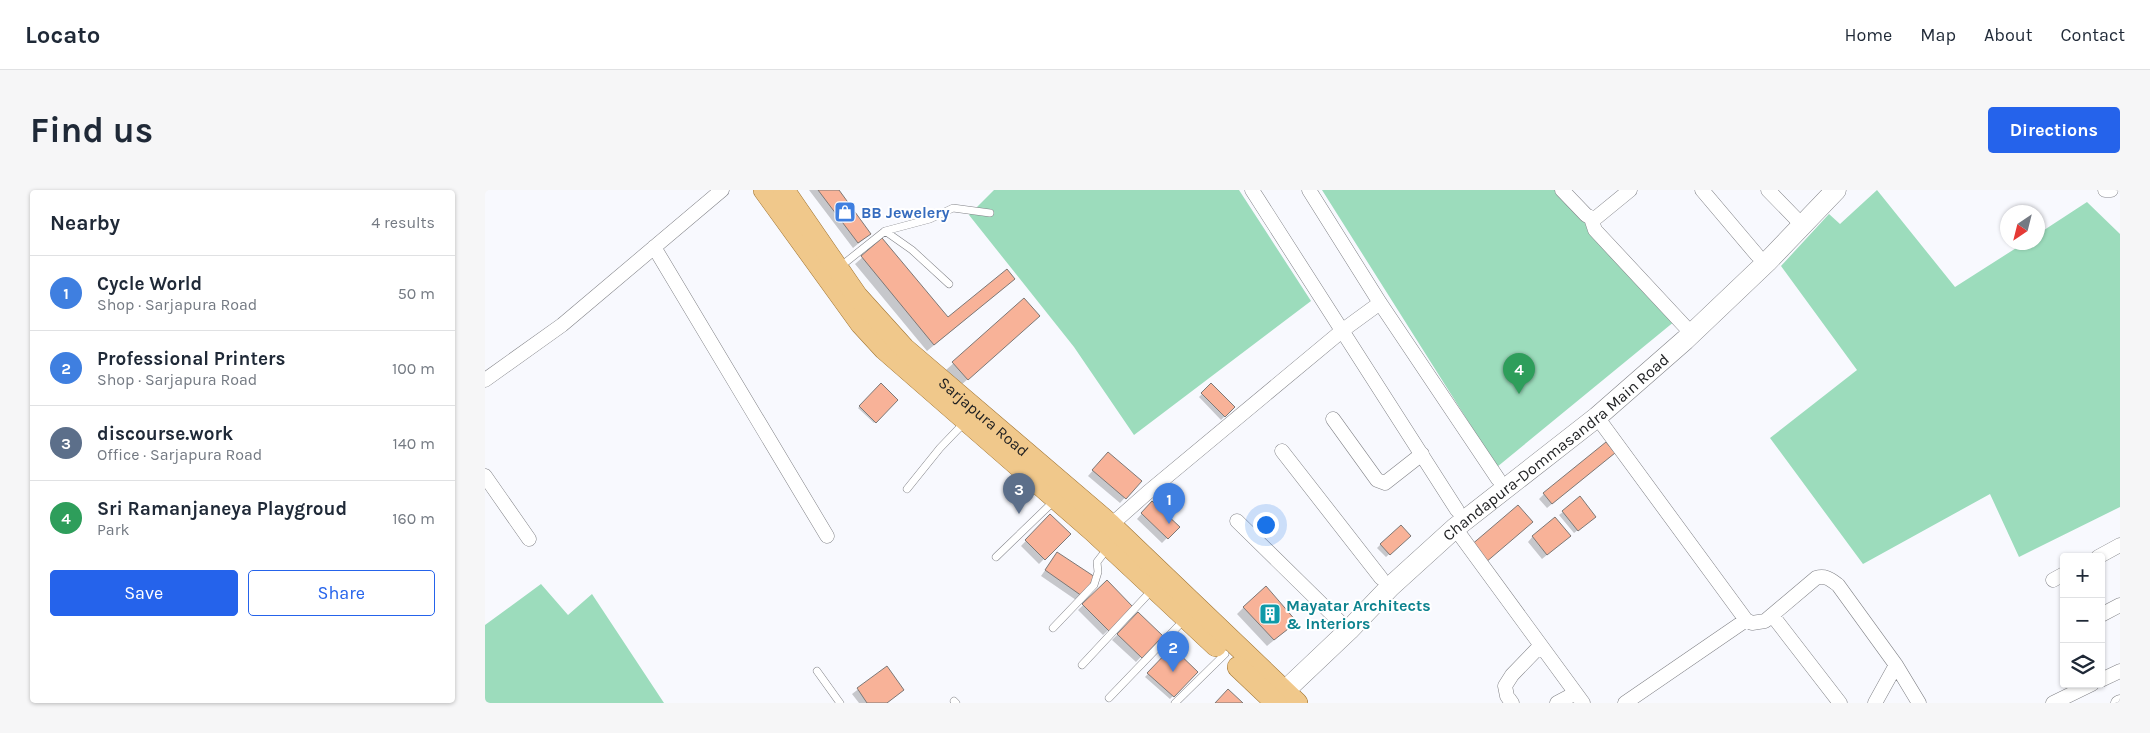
<!DOCTYPE html>
<meta charset="utf-8">
<style>
:root{--surface:#fff;--page:#f6f6f7;--text:#1f2937;--muted:#747a83;--line:#e0e1e3;--accent:#2563eb}
body{margin:0;font-family:Karla,sans-serif;background:var(--page);color:var(--text)}
.controls{position:absolute;right:15px;bottom:15px;display:grid;overflow:hidden;border-radius:5px;box-shadow:0 1px 4px #0004}
.controls button{width:45px;height:45px;display:grid;place-items:center;padding:0;border:0;border-bottom:1px solid var(--line);background:var(--surface);color:var(--text);font:25px sans-serif}
.compass{position:absolute;left:1515px;top:15px;width:45px;height:45px;border-radius:50%;background:var(--surface);box-shadow:0 1px 4px #0004;rotate:215deg}
.you{position:absolute;left:780px;top:334px;width:18px;height:18px;margin:-12px;border:4px solid #fff;border-radius:50%;background:#1a73e8;box-shadow:0 0 0 8px #1a73e833}
.badge{display:grid;place-items:center;width:32px;height:32px;border-radius:50%;background:var(--accent);color:#fff;font-size:16px;font-weight:700}
.pin{position:absolute;translate:-50% -41px;filter:drop-shadow(0 1px 2px #0008)}
.pin::after{content:'';position:absolute;top:26px;width:18px;height:15px;background:inherit;clip-path:polygon(0 0,100% 0,50% 100%)}
.list{margin:0;padding:0;list-style:none}
h2{display:flex;justify-content:space-between;align-items:center;height:65px;margin:0;padding:0 20px;font-size:21px}
h2 small{font-size:16px;font-weight:400;color:var(--muted)}
.list li{display:grid;grid-template-columns:32px 1fr auto;gap:15px;align-items:center;box-sizing:border-box;height:75px;padding:0 20px;border-top:1px solid var(--line)}
.list b{display:block;font-size:19px;white-space:nowrap}
.list p{margin:0;font-size:16px;white-space:nowrap;color:var(--muted)}
.list em{font-size:16px;font-style:normal;color:var(--muted)}
.actions{display:flex;gap:10px;padding:15px 20px}
.actions a{flex:1;padding:11px 0;border:1px solid var(--accent);border-radius:5px;text-align:center;font-size:18px;color:var(--accent)}
.actions .main{background:var(--accent);color:#fff}
.icon{flex:none;width:28px;height:28px;fill:none;stroke:currentColor;stroke-width:2;stroke-linecap:round;stroke-linejoin:round}
.map{position:relative;flex:none;width:1635px;height:513px;overflow:hidden;border-radius:5px}
header{display:flex;align-items:center;gap:30px;box-sizing:border-box;height:70px;padding:0 25px;background:var(--surface);border-bottom:1px solid var(--line)}
header strong{font-size:24px}
nav{display:flex;gap:28px;margin-inline-start:auto;font-size:18px}
.intro{display:flex;align-items:center;justify-content:space-between;box-sizing:border-box;height:120px;padding:0 30px}
h1{margin:0;font-size:35px}
.button{padding:12px 22px;border-radius:5px;background:var(--accent);color:#fff;font-size:18px;font-weight:700}
main{display:flex;gap:30px;padding:0 30px}
aside{flex:1;background:var(--surface);border-radius:5px;box-shadow:0 1px 4px #0004}
.map>svg:first-child{display:block}
</style>
<header>
<strong>Locato</strong>
<nav><a>Home</a><a>Map</a><a>About</a><a>Contact</a></nav>
</header>
<div class="intro"><h1>Find us</h1><a class="button">Directions</a></div>
<main>
<aside>
<h2>Nearby<small>4 results</small></h2>
<ul class="list">
<li><span class="badge" style="background:#3f7fe0">1</span><div><b>Cycle World</b><p>Shop · Sarjapura Road</p></div><em>50 m</em></li>
<li><span class="badge" style="background:#3f7fe0">2</span><div><b>Professional Printers</b><p>Shop · Sarjapura Road</p></div><em>100 m</em></li>
<li><span class="badge" style="background:#5c6f8a">3</span><div><b>discourse.work</b><p>Office · Sarjapura Road</p></div><em>140 m</em></li>
<li><span class="badge" style="background:#2e9e5b">4</span><div><b>Sri Ramanjaneya Playgroud</b><p>Park</p></div><em>160 m</em></li>
</ul>
<div class="actions"><a class="main">Save</a><a>Share</a></div>
</aside>
<div class="map">
<svg width="1635" height="513" viewBox="0 0 1635 513">
<rect width="100%" height="100%" fill="#f8f9fe"/>
<!-- green -->
<path fill="#9cdcbc" d="M 509,0 L 754,0 L 826,111 L 649,245 L 589,157 L 484,25 Z
M 837,0 L 1072,0 L 1190,131 L 1012,277 Z
M 1392,0 L 1470,97 L 1539,53 L 1552,52 L 1553,44 L 1602,12 L 1635,44 L 1635,317 L 1534,367 L 1505,304 L 1378,374 L 1285,248 L 1372,180 L 1296,76 L 1344,24 L 1355,34 Z
M 56,394 L 83,425 L 107,404 L 179,513 L 0,513 L 0,435 Z"/>
<!-- shadow -->
<path fill="#0003" d="M 324,0 L 352,0 L 385,44 L 368,58 Z
M 397,50 L 463,129 L 521,96 L 442,161 L 370,74 Z
M 539,110 L 546,133 L 475,196 L 461,180 Z
M 396,195 L 412,210 L 389,233 L 373,218 Z
M 726,195 L 749,217 L 736,230 L 714,207 Z
M 1123,268 L 1062,318 L 1054,309 L 1059,304 Z
M 618,269 L 655,291 L 635,313 L 603,286 Z
M 667,312 L 693,337 L 677,353 L 652,329 Z
M 1078,322 L 1106,330 L 1089,343 L 1074,325 Z
M 565,326 L 584,344 L 554,374 L 536,356 Z
M 1048,346 L 1079,351 L 1057,369 L 1043,352 Z
M 921,349 L 901,367 L 892,358 L 896,354 Z
M 568,369 L 608,388 L 591,410 L 556,386 Z
M 622,392 L 647,417 L 618,445 L 593,420 Z
M 759,417 L 811,432 L 782,456 L 752,424 Z
M 653,424 L 676,446 L 651,472 L 627,450 Z
M 687,459 L 712,482 L 685,509 L 660,487 Z
M 401,478 L 418,500 L 402,513 L 374,513 L 367,504 Z"/>
<!-- building -->
<path fill="#f8b298" stroke="#7d7876" d="M 333,0 L 354,0 L 386,44 L 373,53 Z
M 397,48 L 463,127 L 522,79 L 530,89 L 449,155 L 376,66 Z
M 539,108 L 555,126 L 483,190 L 467,172 Z
M 396,193 L 413,210 L 391,233 L 374,216 Z
M 726,193 L 750,217 L 740,227 L 716,203 Z
M 1121,252 L 1130,263 L 1067,314 L 1058,303 Z
M 623,262 L 657,291 L 641,309 L 607,280 Z
M 1095,306 L 1111,327 L 1093,341 L 1077,321 Z
M 667,311 L 695,337 L 683,349 L 656,323 Z
M 1033,315 L 1048,332 L 1000,373 L 985,356 Z
M 565,324 L 586,344 L 560,370 L 540,350 Z
M 1070,327 L 1086,346 L 1062,365 L 1047,346 Z
M 916,335 L 926,346 L 905,365 L 895,354 Z
M 572,362 L 610,387 L 597,406 L 560,380 Z
M 622,390 L 648,417 L 624,441 L 597,414 Z
M 781,396 L 812,432 L 789,450 L 758,417 Z
M 653,422 L 678,446 L 657,468 L 632,444 Z
M 687,457 L 713,482 L 689,507 L 662,483 Z
M 402,476 L 419,500 L 402,513 L 382,513 L 372,498 Z
M 743,499 L 758,513 L 730,513 Z"/>
<g fill="none" stroke-linecap="round" stroke-linejoin="round">
<!-- lane casing -->
<g stroke="#818287" stroke-width="8">
<path id="lane" d="M 400,41 L 445,29 L 468,18 L 505,23
M 356,76 L 400,41 L 427,60 L 464,94
M 422,299 L 455,258 L 479,233
M 511,367 L 570,310
M 568,438 L 609,395 L 613,382 L 612,372 L 622,359
M 597,475 L 667,400
M 332,481 L 355,513
M 624,508 L 699,430
M 469,511 L 471,513
M 690,513 L 740,464"/>
</g>
<!-- street casing -->
<g stroke="#818287" stroke-width="15">
<path id="street" d="M 767,0 L 972,320
M 824,0 L 895,113 L 1013,289
M 1077,0 L 1101,25 L 1106,28 L 1110,40 L 1207,144
M 1217,0 L 1272,65
M 1283,0 L 1317,35
M 1620,0 L 1626,0
M 1106,28 L 1112,27 L 1145,0
M 169,57 L 342,346
M 0,190 L 77,135 L 237,0
M 1112,227 L 1261,430 L 1267,433 L 1280,431 L 1331,388 C 1341,385 1346,390 1353,395 L 1411,475 L 1434,513
M 848,229 L 892,290 L 900,293 L 937,264
M 797,261 L 896,388
M 0,286 L 44,349
M 752,331 L 855,432
M 626,335 L 662,303 L 858,140 L 895,113
M 970,338 L 1098,513
M 1613,367 L 1635,355
M 1568,390 L 1579,384
M 1287,425 L 1355,513
M 1616,425 L 1635,415
M 1616,490 L 1635,481
M 1027,513 L 1022,506 L 1020,496 L 1027,485 L 1055,456
M 1072,513 L 1089,504
M 1140,513 L 1261,430
M 1390,513 L 1411,475
M 1568,513 L 1607,494
M 1633,513 L 1635,512"/>
</g>
<!-- secondary casing -->
<g stroke="#818287" stroke-width="21">
<g id="secondary">
<path id="s1" d="M 788,512 L 864,440 L 905,397 L 970,338 L 1112,227 L 1200,150 L 1282,72 L 1351,0"/>
</g>
</g>
<!-- primary casing -->
<g stroke="#a07533" stroke-width="22">
<g id="primary">
<path d="M 279,0 L 376,134 L 399,159 L 609,342 L 731,456"/>
<path id="s2" d="M 299,0 L 372,106 L 419,158 L 626,335 L 812,513"/>
<path d="M 753,477 L 791,513"/>
</g>
</g>
<!-- lane -->
<use href="#lane" stroke="#fff" stroke-width="7"/>
<!-- street -->
<use href="#street" stroke="#fff" stroke-width="14"/>
<!-- secondary -->
<use href="#secondary" stroke="#fff" stroke-width="20"/>
<!-- primary -->
<use href="#primary" stroke="#f0c88b" stroke-width="21"/>
</g>
<!-- icons -->
<defs>
<g id="shop-square" transform="scale(1.125)"><rect x="-9" y="-9" width="18" height="18" rx="4" fill="#3f7fe0" stroke="#fff"/><path d="M-5-2.5h2.3a2.7 3.5 0 0 1 5.4 0H5L5.5 6h-11ZM-1.5-2.5h3a1.5 2.3 0 0 0-3 0Z" fill="#fff"/></g>
<g id="building-square" transform="scale(1.125)"><rect x="-9" y="-9" width="18" height="18" rx="4" fill="#0f9aa8" stroke="#fff"/><path d="M-4-6H4V6H1V3H-1V6H-4ZM-2.5-4.3h1.7v1.8h-1.7ZM.8-4.3h1.7v1.8H.8ZM-2.5-1h1.7V.8h-1.7ZM.8-1h1.7V.8H.8Z" fill="#fff"/></g>
</defs>
<g fill-rule="evenodd">
<use href="#shop-square" x="360" y="22"/>
<use href="#building-square" x="785" y="424"/>
</g>
<g text-anchor="middle" dominant-baseline="central" stroke-width="4" stroke-linejoin="round" paint-order="stroke">
<!-- shop labels -->
<g font-size="16" font-weight="bold" fill="#366cbe" stroke="#fff" text-anchor="start">
<text x="376" y="22">BB Jewelery</text>
</g>
<!-- street labels -->
<g font-size="16" fill="#1d1e20" stroke="#fff">
<text stroke="none"><textPath href="#s2" startOffset="304">Sarjapura Road</textPath></text>
<text stroke="none"><textPath href="#s1" startOffset="381">Chandapura-Dommasandra Main Road</textPath></text>
</g>
<!-- culture labels -->
<g font-size="16" font-weight="bold" fill="#0d838f" stroke="#fff" text-anchor="start">
<text x="801" y="415">Mayatar Architects<tspan x="801" dy="18">&amp; Interiors</tspan></text>
</g>
</g>
</svg>
<div class="controls">
<button>+</button>
<button>−</button>
<button><svg class="icon" aria-label="layers" viewBox="0 0 24 24"><path d="M12 4l9 5-9 5-9-5zM3 14l9 5 9-5"/></svg></button>
</div>
<svg class="compass" viewBox="-18 -18 36 36"><path d="M0-13l5 13h-10z" fill="#e53935"/><path d="M0 13l5-13h-10z" fill="#747a83"/></svg>
<div class="you"></div>
<div class="pin badge" style="left:684px;top:334px;background:#3f7fe0">1</div>
<div class="pin badge" style="left:688px;top:482px;background:#3f7fe0">2</div>
<div class="pin badge" style="left:534px;top:324px;background:#5c6f8a">3</div>
<div class="pin badge" style="left:1034px;top:204px;background:#2e9e5b">4</div>
</div>
</main>
